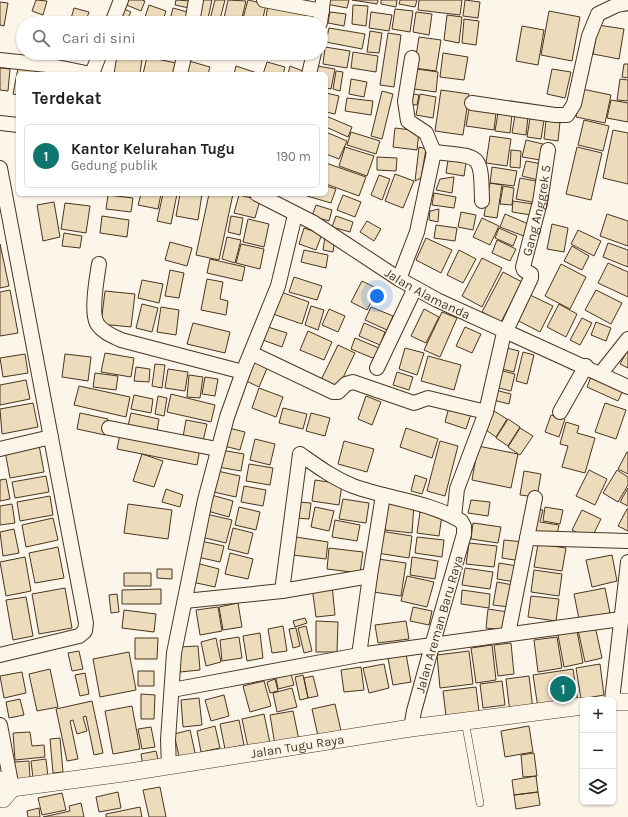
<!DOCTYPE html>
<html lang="id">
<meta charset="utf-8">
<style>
:root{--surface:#fff;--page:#f2f2f2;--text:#202124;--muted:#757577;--line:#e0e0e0;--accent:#0f766e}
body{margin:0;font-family:Karla,sans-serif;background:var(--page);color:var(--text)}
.controls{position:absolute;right:12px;bottom:12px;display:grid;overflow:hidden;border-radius:6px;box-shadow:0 1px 3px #0004}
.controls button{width:36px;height:36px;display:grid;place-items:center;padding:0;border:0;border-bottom:1px solid var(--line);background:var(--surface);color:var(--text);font:20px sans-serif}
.you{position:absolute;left:377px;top:296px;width:14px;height:14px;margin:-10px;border:3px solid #fff;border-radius:50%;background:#1a73e8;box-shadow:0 0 0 6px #1a73e833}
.badge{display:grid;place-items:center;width:26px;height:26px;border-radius:50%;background:var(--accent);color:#fff;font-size:13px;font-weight:700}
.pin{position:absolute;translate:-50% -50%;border:2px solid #fff;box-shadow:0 1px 4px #0006}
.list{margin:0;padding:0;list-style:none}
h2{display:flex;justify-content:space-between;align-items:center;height:52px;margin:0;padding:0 16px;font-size:17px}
h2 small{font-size:13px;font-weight:400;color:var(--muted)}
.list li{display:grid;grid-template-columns:26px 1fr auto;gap:12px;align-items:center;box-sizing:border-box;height:64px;margin:0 8px 8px;padding:0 8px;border:1px solid var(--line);border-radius:6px}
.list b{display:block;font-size:15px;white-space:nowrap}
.list p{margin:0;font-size:13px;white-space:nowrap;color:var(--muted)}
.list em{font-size:13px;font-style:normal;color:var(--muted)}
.icon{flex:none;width:22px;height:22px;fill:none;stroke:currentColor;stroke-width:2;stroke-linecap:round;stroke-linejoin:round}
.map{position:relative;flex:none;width:628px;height:817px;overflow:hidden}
.search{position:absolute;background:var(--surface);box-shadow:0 1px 3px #0004;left:16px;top:16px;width:312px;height:44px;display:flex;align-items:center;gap:10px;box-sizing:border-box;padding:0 14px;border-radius:22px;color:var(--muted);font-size:15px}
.panel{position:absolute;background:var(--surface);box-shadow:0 1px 3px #0004;left:16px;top:72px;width:312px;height:124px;border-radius:6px}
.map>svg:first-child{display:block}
</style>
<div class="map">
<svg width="628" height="817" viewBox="0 0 628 817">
<rect width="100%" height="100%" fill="#fbf6e9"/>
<!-- building -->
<path fill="#ecdcbc" stroke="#4a3520" d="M 36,0 L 47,1 L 43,15 L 32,11 Z
M 125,0 L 142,0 L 145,1 L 141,11 L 124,4 Z
M 176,0 L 191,1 L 189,8 L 175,5 Z
M 201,0 L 212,0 L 207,23 L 195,23 Z
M 215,0 L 225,0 L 219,23 L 209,23 Z
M 228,0 L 246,1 L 241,22 L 224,18 Z
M 248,0 L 266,4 L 262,23 L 242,22 Z
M 327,0 L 349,0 L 347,8 L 326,4 Z
M 352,0 L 378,0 L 377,4 Z
M 381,0 L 397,0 L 396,7 L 381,4 Z
M 400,0 L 417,0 L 415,7 L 399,4 Z
M 419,0 L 462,0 L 460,15 L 418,10 Z
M 465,0 L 480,2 L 478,18 L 463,16 Z
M 0,2 L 8,3 L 4,26 L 0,25 Z
M 149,5 L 166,11 L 162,23 L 143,23 Z
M 268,5 L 318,13 L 316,23 L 265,23 Z
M 353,5 L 368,6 L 366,26 L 352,24 Z
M 74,8 L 89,12 L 85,23 L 70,22 Z
M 122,8 L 131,12 L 127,20 L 119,16 Z
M 173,8 L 191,13 L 189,23 L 169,23 Z
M 395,9 L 413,11 L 410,32 L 392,29 Z
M 549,11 L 580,17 L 572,61 L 541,55 Z
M 330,12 L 346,14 L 344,26 L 328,23 Z
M 371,12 L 392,15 L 389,31 L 369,28 Z
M 416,12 L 432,14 L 429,35 L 413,32 Z
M 447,15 L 462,17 L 459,43 L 444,40 Z
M 464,19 L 479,21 L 476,45 L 462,43 Z
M 598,25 L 624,29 L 619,59 L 593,54 Z
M 522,26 L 544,30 L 538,65 L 516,61 Z
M 329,28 L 365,34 L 362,49 L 326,42 Z
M 370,31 L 382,33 L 379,53 L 367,52 Z
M 388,33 L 401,35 L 394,87 L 380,85 Z
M 419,37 L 441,40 L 436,71 L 414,68 Z
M 325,47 L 350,51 L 347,68 L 323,64 Z
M 353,52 L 378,56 L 376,72 L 351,68 Z
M 161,53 L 183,53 L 182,59 Z
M 189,53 L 214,53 L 212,59 Z
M 443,53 L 468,57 L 464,80 L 440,77 Z
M 117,55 L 142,59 L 140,74 L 114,74 Z
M 147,57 L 176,63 L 174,74 L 143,74 Z
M 189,61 L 210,67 L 208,74 L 185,74 Z
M 267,62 L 285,67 L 283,74 L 263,74 Z
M 19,63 L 44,67 L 42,74 L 18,74 L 18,95 L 13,94 Z
M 624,64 L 628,64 L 628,78 L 622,77 Z
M 236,66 L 260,74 L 234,74 Z
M 290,66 L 308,73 L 308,74 L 288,74 Z
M 317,66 L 335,69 L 331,89 L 326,88 L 326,74 L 315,74 Z
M 0,68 L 10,69 L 8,91 L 0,90 Z
M 417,69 L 438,72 L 436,92 L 414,89 Z
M 552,69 L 571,72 L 565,98 L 547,94 Z
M 336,71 L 343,72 L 340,91 L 333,89 Z
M 351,79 L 367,82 L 364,97 L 349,94 Z
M 620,79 L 628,80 L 628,101 L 617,100 Z
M 582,89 L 611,95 L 605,123 L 576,117 Z
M 441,90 L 469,94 L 463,135 L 435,131 Z
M 382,91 L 393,94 L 382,139 L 371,136 Z
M 326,93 L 339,96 L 335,114 L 326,112 Z
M 408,93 L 419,95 L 417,105 L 406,104 Z
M 420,94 L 436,97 L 433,118 L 416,115 Z
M 347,98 L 373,101 L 371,115 L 345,111 Z
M 611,100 L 628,103 L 628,122 L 607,118 Z
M 469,109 L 496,113 L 494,130 L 466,126 Z
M 498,113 L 512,115 L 510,133 L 495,131 Z
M 515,115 L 528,117 L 526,135 L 512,133 Z
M 326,116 L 352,127 L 348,137 L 326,127 Z
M 530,118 L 544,120 L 541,139 L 527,137 Z
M 546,120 L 560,122 L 558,141 L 544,139 Z
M 584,120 L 609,126 L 603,151 L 578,145 Z
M 395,128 L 419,131 L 417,150 L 393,147 Z
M 613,130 L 628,133 L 628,184 L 603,178 Z
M 326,132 L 347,141 L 339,159 L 326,154 Z
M 351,132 L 380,141 L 376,154 L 347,145 Z
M 490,136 L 511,139 L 507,166 L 486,163 Z
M 526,140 L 543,144 L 540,160 L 522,157 Z
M 345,147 L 374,156 L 367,176 L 339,166 Z
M 419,147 L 426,149 L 421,178 L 415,181 Z
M 577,147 L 602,153 L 591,200 L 566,194 Z
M 511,150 L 521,151 L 520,168 L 510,167 Z
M 377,157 L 397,158 L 396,171 L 377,170 Z
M 448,160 L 466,163 L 464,176 L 446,173 Z
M 526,161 L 542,164 L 538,180 L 522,176 Z
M 326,163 L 366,177 L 359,196 L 326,184 Z
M 492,167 L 517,171 L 514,186 L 490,183 Z
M 395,174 L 414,181 L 403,208 L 385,201 Z
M 379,175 L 390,179 L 382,200 L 371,195 Z
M 454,177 L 452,193 L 436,190 L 440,179 Z
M 520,178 L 541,182 L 537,203 L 516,199 Z
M 490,183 L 502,185 L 497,218 L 484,216 Z
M 326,186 L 336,189 L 331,203 L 307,196 L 307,194 L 326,194 Z
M 503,186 L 514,188 L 512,205 L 500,204 Z
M 434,193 L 456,197 L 454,208 L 432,205 Z
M 141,194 L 161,194 L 158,209 L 138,205 Z
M 163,194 L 177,194 L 171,224 L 157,221 Z
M 180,194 L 202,194 L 198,220 L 176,216 Z
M 209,194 L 233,194 L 219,260 L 196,255 Z
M 108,195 L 133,198 L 131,212 L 106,209 Z
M 239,195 L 260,200 L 255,218 L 234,213 Z
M 343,195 L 361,202 L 355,217 L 337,210 Z
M 513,201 L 533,204 L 531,215 L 512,212 Z
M 54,202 L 60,237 L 43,241 L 37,205 Z
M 65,203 L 90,206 L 86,233 L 61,229 Z
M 316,205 L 332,210 L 329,221 L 312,216 Z
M 439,209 L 438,222 L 429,220 L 430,211 Z
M 461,212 L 476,215 L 473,230 L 458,227 Z
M 505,214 L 533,226 L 529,238 L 500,227 Z
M 607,214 L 628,221 L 628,246 L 600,236 Z
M 102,216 L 129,220 L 127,237 L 100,233 Z
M 231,216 L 243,218 L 240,235 L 228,232 Z
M 336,216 L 353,222 L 350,232 L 332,227 Z
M 482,218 L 499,226 L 490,245 L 473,237 Z
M 248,219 L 269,224 L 264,247 L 243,242 Z
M 367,221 L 381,229 L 374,241 L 360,232 Z
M 552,224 L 568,228 L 564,252 L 547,249 Z
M 436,225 L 457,228 L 455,241 L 434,238 Z
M 304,228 L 322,234 L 316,250 L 299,244 Z
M 499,228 L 517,236 L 513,246 L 495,238 Z
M 578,230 L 601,241 L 594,256 L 571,244 Z
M 64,233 L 82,236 L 80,248 L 62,246 Z
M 227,237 L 241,240 L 235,263 L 222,259 Z
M 325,237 L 335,239 L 333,252 L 323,250 Z
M 426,238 L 452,250 L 441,273 L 416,260 Z
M 497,240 L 516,249 L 510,261 L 492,253 Z
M 170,242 L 192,248 L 187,266 L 165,260 Z
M 608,243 L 628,250 L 628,267 L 603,257 Z
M 0,244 L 9,286 L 0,288 Z
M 241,244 L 264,249 L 260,269 L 236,263 Z
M 572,246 L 589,256 L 582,270 L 564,261 Z
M 304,250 L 328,255 L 326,268 L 301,262 Z
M 459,250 L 476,259 L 463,283 L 447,275 Z
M 482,258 L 502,268 L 482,307 L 462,296 Z
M 210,259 L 245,267 L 242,281 L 207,273 Z
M 608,263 L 628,272 L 628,297 L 598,283 Z
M 561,264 L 586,277 L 570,309 L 545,296 Z
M 170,270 L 184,273 L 179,298 L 165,296 Z
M 503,272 L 522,282 L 501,322 L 482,312 Z
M 294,277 L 322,286 L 317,300 L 289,292 Z
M 207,279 L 223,282 L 220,299 L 228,301 L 226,315 L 201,310 Z
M 142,280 L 163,284 L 159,303 L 138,298 Z
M 362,281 L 378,289 L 367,310 L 351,302 Z
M 10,290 L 18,333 L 0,336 L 0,292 Z
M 596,290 L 622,303 L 611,324 L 585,310 Z
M 105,291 L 135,294 L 131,327 L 101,324 Z
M 281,292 L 309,302 L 302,324 L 273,314 Z
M 528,294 L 553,306 L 540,332 L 515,319 Z
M 142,304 L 158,308 L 152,332 L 136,328 Z
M 559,304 L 577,314 L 566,337 L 547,327 Z
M 311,306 L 324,310 L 318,330 L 305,325 Z
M 161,307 L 179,310 L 176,335 L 157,332 Z
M 371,307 L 393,316 L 387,330 L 365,320 Z
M 329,309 L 345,316 L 338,332 L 322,325 Z
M 424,309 L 439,317 L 426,343 L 411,336 Z
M 442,312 L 457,318 L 440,357 L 424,350 Z
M 582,318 L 592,323 L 580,345 L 570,340 Z
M 596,322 L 611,328 L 606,341 L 591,335 Z
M 193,323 L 230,332 L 225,353 L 187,344 Z
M 364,323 L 385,332 L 380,345 L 359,336 Z
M 268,327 L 287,333 L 282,347 L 263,340 Z
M 465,327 L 481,334 L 472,353 L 456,346 Z
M 308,331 L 332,342 L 324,360 L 300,350 Z
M 355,338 L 379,348 L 375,359 L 351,349 Z
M 338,345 L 355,353 L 338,388 L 321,380 Z
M 503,347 L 519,351 L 514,372 L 498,368 Z
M 405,348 L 424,353 L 417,375 L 399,369 Z
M 628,350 L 628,368 L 620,364 Z
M 523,352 L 534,355 L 527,384 L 516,381 Z
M 105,353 L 134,358 L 131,377 L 101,372 Z
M 25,354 L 28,373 L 3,377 L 0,358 Z
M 65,354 L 91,357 L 88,381 L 62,377 Z
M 428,356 L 461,365 L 454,390 L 421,381 Z
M 252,358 L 268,366 L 259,387 L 242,379 Z
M 155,364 L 165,365 L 162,388 L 152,386 Z
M 136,367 L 150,369 L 149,382 L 134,381 Z
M 168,369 L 188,372 L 185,391 L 165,388 Z
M 499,370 L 515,374 L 511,391 L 495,387 Z
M 397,372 L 413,377 L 409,390 L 393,385 Z
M 95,373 L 118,376 L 116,390 L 93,387 Z
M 592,374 L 624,388 L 618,401 L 587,387 Z
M 189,375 L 203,377 L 200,398 L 187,397 Z
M 205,377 L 218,379 L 215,396 L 202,394 Z
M 26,380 L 30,399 L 0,405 L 0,385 Z
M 79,386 L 130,397 L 126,417 L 74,405 Z
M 259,388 L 283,397 L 276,417 L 252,408 Z
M 495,390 L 511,394 L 509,404 L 493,400 Z
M 171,394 L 215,405 L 211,422 L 167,412 Z
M 134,395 L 153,399 L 151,413 L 131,409 Z
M 158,396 L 167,398 L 164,416 L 155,414 Z
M 366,396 L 381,402 L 372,425 L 358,419 Z
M 33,403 L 38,427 L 2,434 L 0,409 Z
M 605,403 L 626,410 L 616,439 L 595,432 Z
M 449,407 L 471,414 L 466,429 L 445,422 Z
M 283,408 L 307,414 L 303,429 L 279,423 Z
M 494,411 L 507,419 L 496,437 L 483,428 Z
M 80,413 L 108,419 L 105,435 L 77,429 Z
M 131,413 L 159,419 L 157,431 L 128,426 Z
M 311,413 L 330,418 L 325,436 L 306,431 Z
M 551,415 L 565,419 L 559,437 L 545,432 Z
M 508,419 L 520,427 L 508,446 L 496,438 Z
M 186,420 L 207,424 L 203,441 L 183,437 Z
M 566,422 L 579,426 L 577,433 L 595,438 L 585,473 L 562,467 L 568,446 L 560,444 Z
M 225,427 L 245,432 L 240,450 L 220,445 Z
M 406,428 L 438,439 L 432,458 L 400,447 Z
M 520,428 L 533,436 L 520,455 L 508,447 Z
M 120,434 L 200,449 L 197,465 L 117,449 Z
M 255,439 L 275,444 L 270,465 L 250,460 Z
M 344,441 L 374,449 L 367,472 L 338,464 Z
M 440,441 L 458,446 L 445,496 L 427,491 Z
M 39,445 L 44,472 L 10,478 L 5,451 Z
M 478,446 L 518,454 L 511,488 L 472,480 Z
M 221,450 L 244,454 L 241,471 L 218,467 Z
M 627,452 L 628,452 L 628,474 L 618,469 Z
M 142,454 L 163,461 L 154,487 L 133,481 Z
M 249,464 L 273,468 L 270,485 L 246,481 Z
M 213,470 L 240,476 L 236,497 L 209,491 Z
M 589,470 L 607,479 L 595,505 L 576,496 Z
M 617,470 L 628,477 L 628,485 L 618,502 L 603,493 Z
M 524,471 L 541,474 L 537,497 L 520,495 Z
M 415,475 L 427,479 L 422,494 L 411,491 Z
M 46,476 L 49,492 L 15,498 L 12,482 Z
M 6,479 L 10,499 L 0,501 L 0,480 Z
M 315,480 L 342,484 L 339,505 L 312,501 Z
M 244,486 L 266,490 L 263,506 L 241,502 Z
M 628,488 L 628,506 L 620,502 Z
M 166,489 L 183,495 L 180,507 L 162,502 Z
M 208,494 L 233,501 L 229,517 L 204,510 Z
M 50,496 L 53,515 L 20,521 L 17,502 Z
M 343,499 L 369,503 L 366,523 L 339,519 Z
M 471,500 L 490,502 L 488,516 L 468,513 Z
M 298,502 L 311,503 L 309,519 L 296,518 Z
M 387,502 L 414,504 L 412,533 L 385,530 Z
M 12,504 L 15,523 L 0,525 L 0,506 Z
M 128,504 L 172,510 L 168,539 L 124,533 Z
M 239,507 L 260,512 L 256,530 L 235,525 Z
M 315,507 L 334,511 L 329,531 L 311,527 Z
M 545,507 L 563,510 L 560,524 L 543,521 Z
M 536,509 L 543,510 L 540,522 L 559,525 L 557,535 L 532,531 Z
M 627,509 L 628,509 L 628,531 L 618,526 Z
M 582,510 L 601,519 L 591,539 L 572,530 Z
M 420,512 L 442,515 L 439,536 L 417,533 Z
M 202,513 L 232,520 L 226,543 L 197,536 Z
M 53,518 L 58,540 L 26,547 L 22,525 Z
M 335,520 L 360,525 L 357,541 L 332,537 Z
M 473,523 L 501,527 L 498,543 L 471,539 Z
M 233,528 L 253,533 L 248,554 L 228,549 Z
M 14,529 L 19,553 L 3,556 L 0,532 Z
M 380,531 L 412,536 L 409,558 L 377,553 Z
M 296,537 L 328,542 L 326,559 L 293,555 Z
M 417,537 L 444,540 L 442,557 L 415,553 Z
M 504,540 L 524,542 L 521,561 L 502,558 Z
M 201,541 L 224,546 L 220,562 L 197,557 Z
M 469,543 L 497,546 L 494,567 L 466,564 Z
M 538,544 L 566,548 L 562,571 L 534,567 Z
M 58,547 L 64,578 L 35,583 L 29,553 Z
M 329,548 L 363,552 L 360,573 L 327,569 Z
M 230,553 L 253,559 L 248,579 L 225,574 Z
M 612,555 L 617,581 L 592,587 L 586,560 Z
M 25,557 L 31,591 L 6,596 L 0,562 Z
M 412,557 L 438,561 L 435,579 L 410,575 Z
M 378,559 L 406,563 L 401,596 L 373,592 Z
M 196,563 L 219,569 L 215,587 L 192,582 Z
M 499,563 L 517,566 L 515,582 L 497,579 Z
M 465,568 L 493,572 L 490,589 L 462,585 Z
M 157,569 L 172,569 L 172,579 L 157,578 Z
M 534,570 L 562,574 L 559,596 L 531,592 Z
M 124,573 L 151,573 L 151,586 L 124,586 Z
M 407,576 L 434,582 L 427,607 L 401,601 Z
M 497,582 L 513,585 L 509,607 L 493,605 Z
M 332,585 L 335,615 L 316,617 L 312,587 Z
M 65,588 L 72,628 L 39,634 L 32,594 Z
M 605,588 L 610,613 L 579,619 L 574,594 Z
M 161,589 L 161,604 L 122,604 L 122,590 Z
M 462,590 L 490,594 L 489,608 L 461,604 Z
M 117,594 L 119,612 L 111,613 L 109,595 Z
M 531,596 L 559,599 L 556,621 L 528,617 Z
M 26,597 L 33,636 L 13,640 L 6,600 Z
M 238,603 L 242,627 L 223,630 L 219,607 Z
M 218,607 L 222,631 L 200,635 L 196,610 Z
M 413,607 L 432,611 L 429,625 L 410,621 Z
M 488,609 L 508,612 L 505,630 L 486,628 Z
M 124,610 L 156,614 L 154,632 L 122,628 Z
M 305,618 L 307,623 L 295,627 L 293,621 Z
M 316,621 L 338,622 L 337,652 L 316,652 Z
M 406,621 L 409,639 L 378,643 L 375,625 Z
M 283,626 L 287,651 L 272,653 L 268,629 Z
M 306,626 L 312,651 L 304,653 L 298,628 Z
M 595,626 L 602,658 L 585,662 L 578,630 Z
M 296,628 L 300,646 L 293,648 L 289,629 Z
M 577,631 L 583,663 L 564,667 L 558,635 Z
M 260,633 L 263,658 L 247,661 L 243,636 Z
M 239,637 L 242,658 L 222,661 L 220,640 Z
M 557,637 L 562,668 L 538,672 L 534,640 Z
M 135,638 L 158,638 L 157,659 L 135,659 Z
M 216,638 L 221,662 L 206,666 L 201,642 Z
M 511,643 L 514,674 L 498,676 L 494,645 Z
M 492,645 L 496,680 L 476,683 L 471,648 Z
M 198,646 L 200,670 L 180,672 L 178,647 Z
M 79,651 L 83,669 L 72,671 L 68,653 Z
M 469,651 L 473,684 L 440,688 L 437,655 Z
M 129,652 L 136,690 L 100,697 L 93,659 Z
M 406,654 L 411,682 L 393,685 L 388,658 Z
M 384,664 L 389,688 L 369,693 L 363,668 Z
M 600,664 L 604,695 L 581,699 L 576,668 Z
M 361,667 L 364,690 L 344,692 L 341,670 Z
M 50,669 L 58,707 L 37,711 L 29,674 Z
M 573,669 L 578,702 L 538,708 L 533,675 Z
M 138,671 L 154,671 L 154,686 L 138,686 Z
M 22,672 L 26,693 L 4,698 L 0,676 Z
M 85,673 L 89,694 L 80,696 L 75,675 Z
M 291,674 L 294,685 L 278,689 L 276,678 Z
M 303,675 L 308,698 L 300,700 L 295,677 Z
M 313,676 L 318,696 L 308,698 L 304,678 Z
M 529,676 L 533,710 L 510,713 L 506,679 Z
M 275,679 L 278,691 L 270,693 L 267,682 Z
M 264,681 L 271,706 L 250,712 L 243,686 Z
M 502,681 L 505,705 L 483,708 L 480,684 Z
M 476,687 L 479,712 L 446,716 L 443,691 Z
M 292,688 L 297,707 L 277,712 L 273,693 Z
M 141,694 L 155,695 L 154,719 L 141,719 Z
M 224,695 L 229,716 L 211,721 L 205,700 Z
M 199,698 L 202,725 L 183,727 L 181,700 Z
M 20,699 L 24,715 L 9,718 L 6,702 Z
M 92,701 L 103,753 L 94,755 L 86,716 L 83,717 L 87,731 L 77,734 L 73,720 L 70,721 L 78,759 L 67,761 L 56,709 Z
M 335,704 L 341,731 L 318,736 L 312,709 Z
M 132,706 L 140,749 L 113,754 L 105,711 Z
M 293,711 L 299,740 L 275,745 L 270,715 Z
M 264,714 L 271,748 L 249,752 L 242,719 Z
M 239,720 L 244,745 L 225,749 L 220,724 Z
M 215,726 L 220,748 L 201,752 L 197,731 Z
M 529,726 L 533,752 L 505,757 L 501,731 Z
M 151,727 L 155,747 L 142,749 L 138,729 Z
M 190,730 L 196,757 L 180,761 L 174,734 Z
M 30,732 L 32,746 L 44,745 L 45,757 L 15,760 L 13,733 Z
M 60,738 L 63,772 L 53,773 L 50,739 Z
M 156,751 L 159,763 L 143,766 L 141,754 Z
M 534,753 L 537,776 L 523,777 L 521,755 Z
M 46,759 L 48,777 L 33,778 L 31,761 Z
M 29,761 L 30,778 L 15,780 L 13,762 Z
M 536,776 L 538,792 L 514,795 L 512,780 Z
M 160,787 L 166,817 L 149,817 L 143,790 Z
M 118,792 L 121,808 L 99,812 L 96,797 Z
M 538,792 L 540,805 L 516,809 L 514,795 Z
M 62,793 L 66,810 L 42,815 L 38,798 Z
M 81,803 L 84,817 L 43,817 L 70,811 L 69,806 Z
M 140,807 L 142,817 L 106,817 L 106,814 Z
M 39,808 L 40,817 L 28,817 L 27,811 Z"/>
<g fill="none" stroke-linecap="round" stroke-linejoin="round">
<!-- service casing -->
<g stroke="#4a3520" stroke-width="8">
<path id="service" d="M 465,721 L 480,803"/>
</g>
<!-- minor casing -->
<g stroke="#4a3520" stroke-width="16">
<g id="minor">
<path d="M 264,0 L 322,11"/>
<path d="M 112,23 L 121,0"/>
<path d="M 192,23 L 196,0"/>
<path d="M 320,23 L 323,0"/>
<path d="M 412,58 L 405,101 L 408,121 L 426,133 L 434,152"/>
<path d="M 0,60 L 47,65 L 91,74"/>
<path d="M 92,74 L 100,53"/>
<path d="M 180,74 L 185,53"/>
<path d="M 309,74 L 314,53"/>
<path d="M 472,103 L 555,115 L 567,115 L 574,104 L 589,36 L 598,14 L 617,5 L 628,3"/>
<path d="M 0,123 L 18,125"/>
<path d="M 0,168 L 86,623 L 85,631 L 79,636 L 0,655"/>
<path id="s1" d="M 257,194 L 314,223 L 399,279 L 437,300 L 628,387"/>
<path d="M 99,264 C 97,277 90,315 98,325 C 104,333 113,336 121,340 L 243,372"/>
<path d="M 399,279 L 417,232 L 434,152 C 481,157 481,152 482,201"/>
<path d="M 251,353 L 333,392 L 338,392 L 346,384 L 353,382 L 414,403 L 428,398 L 486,412"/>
<path d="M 377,368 L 415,288"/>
<path d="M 601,373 L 628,339"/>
<path d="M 560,412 L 586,366"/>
<path d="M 109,428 L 217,449"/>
<path d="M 0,449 L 51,437"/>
<path id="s2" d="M 454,517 L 457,489 L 486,412 L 503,337 L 531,278 L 531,274 L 524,270 L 523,267 L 540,202 L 548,150"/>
<path d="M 527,538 L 628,541"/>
<path d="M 282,591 L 300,454 C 317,466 333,478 353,486 C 388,499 428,501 461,521 L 464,526 L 464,534 L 432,646 L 414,711 L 411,728"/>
<path d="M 185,601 L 282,591 L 370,576"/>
<path d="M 508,634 L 535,498"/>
<path d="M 359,655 L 370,576 L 383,495"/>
<path d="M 172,690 L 359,655 L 621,619"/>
<path d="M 612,700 L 628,562"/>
<path d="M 0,725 L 12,788"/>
<path d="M 169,766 L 168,740 L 174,653 L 205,500 L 227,417 L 243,372 L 278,286 L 295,215"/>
</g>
</g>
<!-- tertiary casing -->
<g stroke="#4a3520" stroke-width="18">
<g id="tertiary">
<path d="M 613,702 L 628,702"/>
<path id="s3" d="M 0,780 L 12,788 L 123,773 L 411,728 L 583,706"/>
<path d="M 0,799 L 3,799 L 12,788"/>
</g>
</g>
<!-- service -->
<use href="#service" stroke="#fbf6e9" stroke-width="7"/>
<!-- minor -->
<use href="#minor" stroke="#fbf6e9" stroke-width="14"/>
<!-- tertiary -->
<use href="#tertiary" stroke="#fbf6e9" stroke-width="17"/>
</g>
<g text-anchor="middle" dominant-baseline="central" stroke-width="3" stroke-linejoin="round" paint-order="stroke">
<!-- street labels -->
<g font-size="13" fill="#4a3520" stroke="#fbf6e9">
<text stroke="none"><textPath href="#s2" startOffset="326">Gang Anggrek 5</textPath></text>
<text stroke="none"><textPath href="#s1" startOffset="198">Jalan Alamanda</textPath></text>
<text transform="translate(439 624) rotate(-74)">Jalan Areman Baru Raya</text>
<text stroke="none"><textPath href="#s3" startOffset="303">Jalan Tugu Raya</textPath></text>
</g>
</g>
</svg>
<div class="controls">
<button>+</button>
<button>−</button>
<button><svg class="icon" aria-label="layers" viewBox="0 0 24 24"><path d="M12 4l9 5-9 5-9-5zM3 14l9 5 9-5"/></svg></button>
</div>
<div class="you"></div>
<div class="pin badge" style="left:563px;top:689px">1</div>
<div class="search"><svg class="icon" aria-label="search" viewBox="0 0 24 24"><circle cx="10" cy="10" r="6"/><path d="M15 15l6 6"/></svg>Cari di sini</div>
<section class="panel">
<h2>Terdekat<small></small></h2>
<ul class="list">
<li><span class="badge">1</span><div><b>Kantor Kelurahan Tugu</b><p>Gedung publik</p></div><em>190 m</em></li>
</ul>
</section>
</div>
